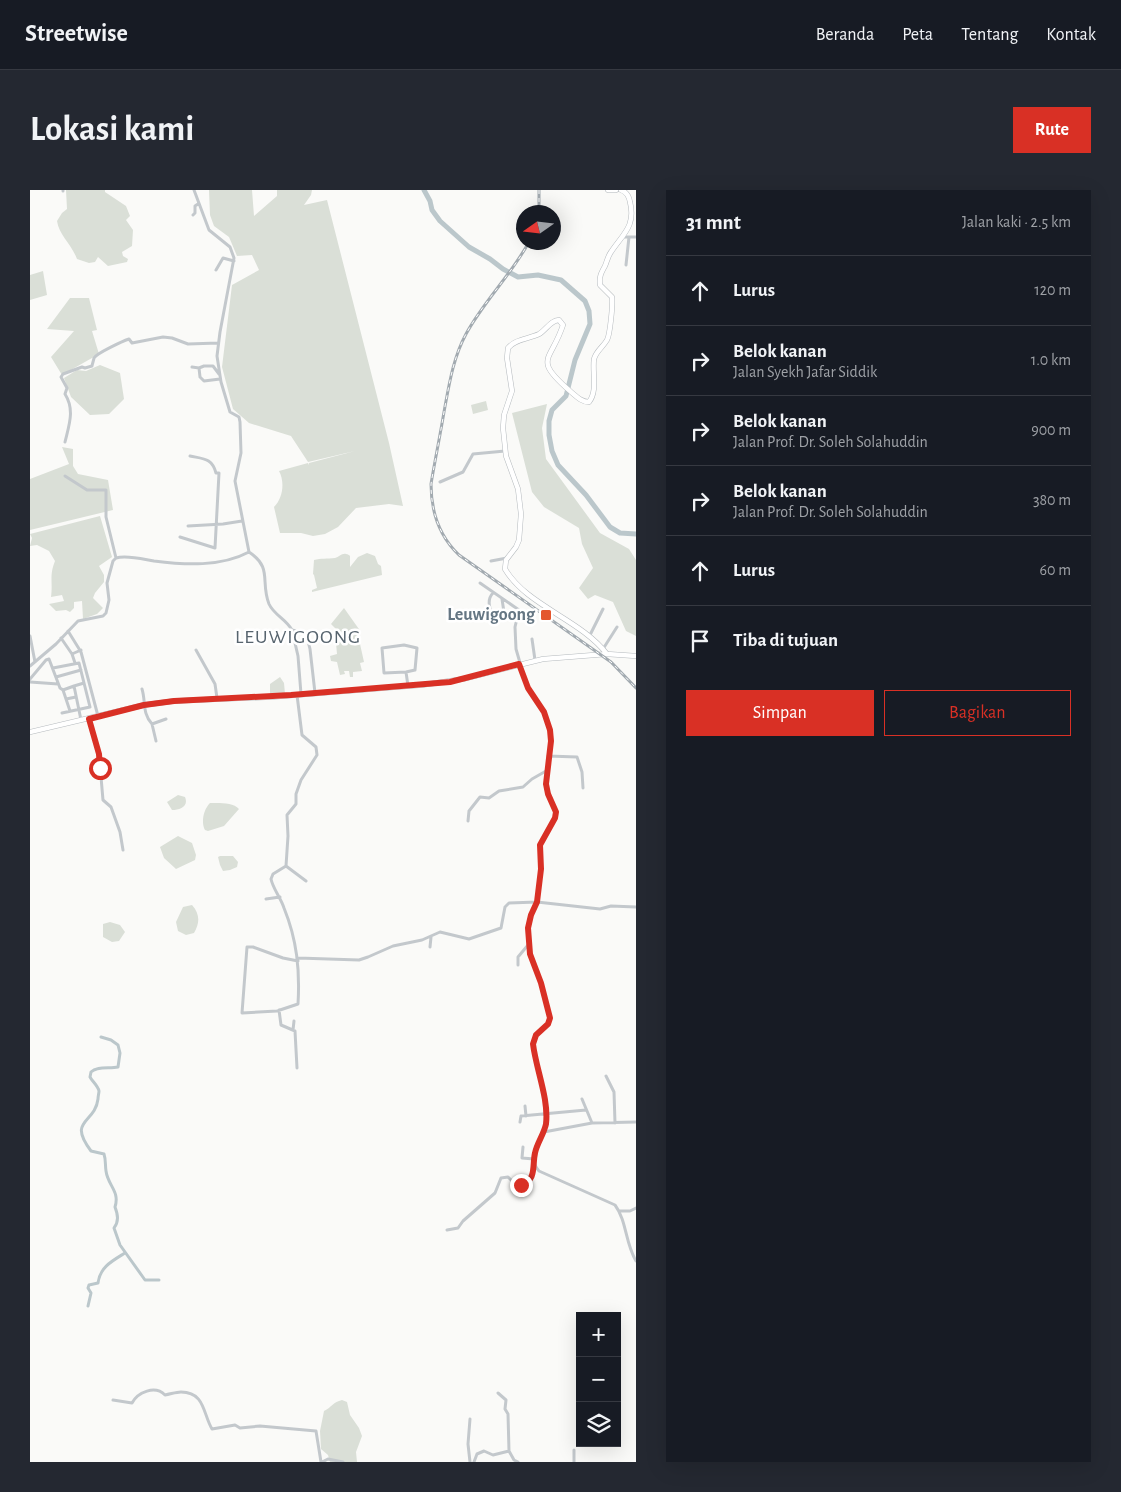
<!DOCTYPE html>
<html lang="id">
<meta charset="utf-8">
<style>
:root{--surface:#171b24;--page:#242831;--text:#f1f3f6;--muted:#9ea1a6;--line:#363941;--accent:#d93025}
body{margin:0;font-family:"Alegreya Sans",sans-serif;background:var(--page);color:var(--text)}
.controls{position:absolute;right:15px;bottom:15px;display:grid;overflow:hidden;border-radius:0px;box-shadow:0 5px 20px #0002}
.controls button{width:45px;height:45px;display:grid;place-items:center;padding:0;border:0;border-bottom:1px solid var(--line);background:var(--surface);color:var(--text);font:25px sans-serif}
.compass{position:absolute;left:486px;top:15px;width:45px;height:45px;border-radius:50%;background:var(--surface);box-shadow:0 5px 20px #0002;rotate:256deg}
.stop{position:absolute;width:15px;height:15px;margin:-11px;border:4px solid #d93025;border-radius:50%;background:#fff}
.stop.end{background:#d93025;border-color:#fff;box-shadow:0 1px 5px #0008}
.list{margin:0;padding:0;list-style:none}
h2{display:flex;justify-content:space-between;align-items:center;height:65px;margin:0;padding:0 20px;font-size:21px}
h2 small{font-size:16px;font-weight:400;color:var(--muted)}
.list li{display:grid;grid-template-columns:32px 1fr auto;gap:15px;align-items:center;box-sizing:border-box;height:70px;padding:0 20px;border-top:1px solid var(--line)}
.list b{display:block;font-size:19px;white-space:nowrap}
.list p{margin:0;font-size:16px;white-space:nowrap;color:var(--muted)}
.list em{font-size:16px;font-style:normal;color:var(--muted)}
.actions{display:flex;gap:10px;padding:15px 20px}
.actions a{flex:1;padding:11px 0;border:1px solid var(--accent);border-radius:0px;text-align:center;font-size:18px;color:var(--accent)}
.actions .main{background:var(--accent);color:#fff}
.icon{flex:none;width:28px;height:28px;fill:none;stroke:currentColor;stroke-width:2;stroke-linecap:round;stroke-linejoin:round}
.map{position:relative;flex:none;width:606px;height:1272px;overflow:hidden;border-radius:0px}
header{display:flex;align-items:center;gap:30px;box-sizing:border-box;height:70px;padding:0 25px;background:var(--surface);border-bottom:1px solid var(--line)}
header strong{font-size:24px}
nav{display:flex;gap:28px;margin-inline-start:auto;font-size:18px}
.intro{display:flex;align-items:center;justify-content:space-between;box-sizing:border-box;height:120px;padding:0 30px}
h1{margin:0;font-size:35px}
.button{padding:12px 22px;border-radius:0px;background:var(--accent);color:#fff;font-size:18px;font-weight:700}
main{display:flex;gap:30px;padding:0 30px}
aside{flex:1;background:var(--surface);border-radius:0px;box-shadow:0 5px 20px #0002}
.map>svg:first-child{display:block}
</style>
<header>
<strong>Streetwise</strong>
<nav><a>Beranda</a><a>Peta</a><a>Tentang</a><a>Kontak</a></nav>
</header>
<div class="intro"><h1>Lokasi kami</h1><a class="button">Rute</a></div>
<main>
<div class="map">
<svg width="606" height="1272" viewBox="0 0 606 1272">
<rect width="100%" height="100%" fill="#fafaf8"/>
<!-- green -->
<path fill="#dadfd7" d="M 36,0 L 75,0 L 75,2 L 96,16 L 100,26 L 96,30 L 103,40 L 102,56 L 92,62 L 93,66 L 98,69 L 97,72 L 78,76 L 68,67 L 65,72 L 59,73 L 47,69 C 42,55 29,45 27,31 L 32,23 L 37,19 Z
M 179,0 L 222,0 L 224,26 L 247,6 L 247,0 L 282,0 L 281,5 L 274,15 L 297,10 L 359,253 L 373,316 L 359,314 L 326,318 L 308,337 L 295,344 L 283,346 L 271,343 L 250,343 L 244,317 C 253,308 255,292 249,281 L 278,273 L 279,275 L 279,273 L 325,261 L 278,272 L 261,246 L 219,233 L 203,219 L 192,177 L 202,95 L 229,80 L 222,65 L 207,66 L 199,47 L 184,36 L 180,25 Z
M 13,81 L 17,105 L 0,110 L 0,85 Z
M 40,108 L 59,108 L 67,140 L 62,141 L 69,164 L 32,185 L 21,167 L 44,141 L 17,139 Z
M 70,175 L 90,183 L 94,209 L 79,224 L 60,225 L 41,207 L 34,188 L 47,180 L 56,181 Z
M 456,211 L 458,220 L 443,224 L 441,215 Z
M 517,214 L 512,238 L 516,269 L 570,343 L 599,359 L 606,370 L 606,446 L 596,441 L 583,412 L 565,405 L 558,409 L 549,398 L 563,378 L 552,354 L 549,338 L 514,317 L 502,302 L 482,223 Z
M 32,257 L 43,259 L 43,276 L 48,284 L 78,290 L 83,320 L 0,340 L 0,289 L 39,274 Z
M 70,326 L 82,367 L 69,376 L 74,385 L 74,392 L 65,403 L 63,408 L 73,418 L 67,424 L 53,429 L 52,411 L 44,412 L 44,418 L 40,422 L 36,420 L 26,421 L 19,414 L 34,411 L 32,405 L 21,407 C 23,392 19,386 25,371 L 19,361 L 7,355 L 0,356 L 2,348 L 0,344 Z
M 337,363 L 345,366 L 348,374 L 351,376 L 352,385 L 282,402 L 282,400 L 287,398 L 284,385 L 283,384 L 284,370 C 291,368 297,369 305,368 C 309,367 312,363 316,364 C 318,364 319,365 320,366 L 320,377 L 328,367 Z
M 314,418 L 331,442 L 328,445 L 334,472 L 330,473 L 332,481 L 323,482 L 323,487 L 320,487 L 319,481 L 314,481 L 315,484 L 310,485 L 307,472 L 301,471 L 300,466 L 307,464 L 306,453 L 308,441 L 301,434 Z
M 250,487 L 254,493 L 255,504 L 240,505 L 240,494 Z
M 148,605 L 155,607 C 159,616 150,620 142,620 L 137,612 Z
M 180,613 C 189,613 203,612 209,619 L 194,636 L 178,641 L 175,640 C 171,633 173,620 180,613 Z
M 148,646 L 162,653 L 166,665 L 165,670 L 146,679 L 134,668 L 130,657 Z
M 190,666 L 203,666 L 208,672 L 207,677 L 200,680 L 193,681 L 190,675 L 188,667 Z
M 162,715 C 170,724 170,733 164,743 L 156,745 L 148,741 L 146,732 L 153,717 Z
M 80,732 L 90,735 L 95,742 L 89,751 L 82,752 L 73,747 L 73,734 Z
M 312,1210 L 317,1212 L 320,1225 L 329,1238 L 332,1246 L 326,1262 L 327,1272 L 300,1272 L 298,1265 L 291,1259 L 290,1241 L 294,1221 C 302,1217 303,1212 312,1210 Z"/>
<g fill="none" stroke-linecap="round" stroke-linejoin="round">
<!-- canal -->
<path stroke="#bbc7cb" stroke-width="3" d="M 71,847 L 81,850 L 88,855 L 90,863 L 88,877 C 80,879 67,876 61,882 L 60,887 C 62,891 68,896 69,901 C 69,903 68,906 68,909 C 65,934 37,929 61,961 L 74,964 C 76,970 75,975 76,981 C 78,996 90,1001 85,1017 C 88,1025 89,1031 84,1038 L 90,1055 L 115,1090 L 129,1090
M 58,1116 L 61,1103 L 58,1098 L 59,1095 L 68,1093 C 70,1077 82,1071 95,1063"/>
<!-- river -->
<path stroke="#bbc7cb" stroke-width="5" d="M 394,0 L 400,11 L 402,20 L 410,31 L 439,57 L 460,69 L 473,79 L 488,87 L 508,85 L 531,90 L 555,111 L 559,121 L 560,134 L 545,170 L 536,206 L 522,220 L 519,231 L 519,245 L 522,261 L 528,275 L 556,305 L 580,337 L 590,343 L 606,344"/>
<!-- major casing -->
<g stroke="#b5babe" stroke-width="5.5">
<path id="major" d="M 578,0 L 586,0
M 577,464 C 550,429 497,416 475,379 L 476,370 L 486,357 L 489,350 L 491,324 L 488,299 L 476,266 L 473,238 L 474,225 L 482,201 L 477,168 L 478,158 C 485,149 499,149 509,144 C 516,140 521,130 529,130 L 533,135 C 521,172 502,168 540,201 C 546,206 551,212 559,212 C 568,201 562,182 564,169 C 566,161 573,157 577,150 C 580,145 583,114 582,107 L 570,95 C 569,87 571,83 575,76 C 577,71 578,66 581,62 C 593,44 606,36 600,12 C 599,6 597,2 591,0
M 0,542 L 114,515 L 144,511 L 241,507 L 392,495 L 433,489 L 513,469 L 577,464 L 606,466"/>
</g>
<!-- minor -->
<path stroke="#c3c8cc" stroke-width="3" d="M 164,0 L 179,40 L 200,57 L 204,68 L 190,142 L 187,166 L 191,192 L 200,222 L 209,227 L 210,232 L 211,263 L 205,291 L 219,362 C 243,378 230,391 239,414 C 244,425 256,429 262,440 L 276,443 L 280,459 L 285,503
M 33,1 L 33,0
M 163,25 L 165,23 L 165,16 L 168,14
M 593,47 L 606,47
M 596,75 L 599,47
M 186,80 L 193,68 L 204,71
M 162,177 L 169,178 L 170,187 L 174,191 L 190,189
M 169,178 L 174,176 L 183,176 L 189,184
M 35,252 C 39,235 45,220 35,204 L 37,198 L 31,187 L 33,184 L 52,177 L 55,178 L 62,176 C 62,175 64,169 64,168 C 67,163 93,151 99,149 L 102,153 L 133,147 L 142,148 L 158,154 L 188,153
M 35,286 L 57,300 L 76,300 L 76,327 L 86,368
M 410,292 L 433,282 L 443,264 L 475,261
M 158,336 L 193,334 L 212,331
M 150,347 L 185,358 L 189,283 L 186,283 C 182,268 174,269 160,266
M 461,371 L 477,368
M 450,393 L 489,420 L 485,437 L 486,459 L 495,490 L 503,507 L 514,522 L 520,541 L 521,551 L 516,594 L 526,625 L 510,655 L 511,679 L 507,712 L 499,731 L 498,747 L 500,764 L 511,793 L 520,828 L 518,834 L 506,845 L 503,853 C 506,877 518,908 516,930 C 515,946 495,967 509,981 L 585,1015 C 597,1031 595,1053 606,1071
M 463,403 C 456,410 460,420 464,428
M 472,409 L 475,429
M 38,441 L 51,462 L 68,526
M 254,442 L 262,440 L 268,466 L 271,504
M 560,445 L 573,419
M 0,446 L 5,472
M 31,448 L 42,464 L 51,460
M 502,449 L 505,470
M 374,455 L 387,458 L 385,480 L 376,482 L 354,483 L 352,458 Z
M 573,459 L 587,437
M 166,460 L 185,494 L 187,508
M 42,464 L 45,473
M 0,476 L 26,454 L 48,431 L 73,426 L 76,423 L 79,410 L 77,393 L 83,371 L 86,368 C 97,365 112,369 124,371 C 155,375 191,377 219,362
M 23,478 L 49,473 L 60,517 L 32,523
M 376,482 L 378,496
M 26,487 L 51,480
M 0,489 L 16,470 L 19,469 L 30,498 L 33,500 L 44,496 L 51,530
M 0,492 L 28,494
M 44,496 L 54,493
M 112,499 C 116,512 112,523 122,534 L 136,529
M 33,500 L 40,521
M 267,505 L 272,545 L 286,557 L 287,565 L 271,590 L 266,604 L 266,614 L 257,625 L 258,646 L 256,676 L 243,684 L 241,689 C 243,699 251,708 254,718 C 267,750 270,780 268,814 L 247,821 L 212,823 L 217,757 L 223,757 L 253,768 L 268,771
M 36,509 L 46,507
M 59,529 L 69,564 L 73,610 L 81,617 L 90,642 L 93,660
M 122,534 L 126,551
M 518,566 L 547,567 L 552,582 L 553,598
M 438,631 L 439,621 L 450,607 L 459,608 L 469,601 L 493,597 L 502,589 L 516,581
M 256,676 L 276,691
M 236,709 L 250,707
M 400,757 L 401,747
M 268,768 L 329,770 L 338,767 L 363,756 L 392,750 L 410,742 L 439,749 L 471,738 L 475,717 L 479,713 L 507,712 L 570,719 L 581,716 L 606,717
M 488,775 L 488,767 L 498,755
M 249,820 L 251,835 L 265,841 L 267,878
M 263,840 L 264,831
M 576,886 L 584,902 L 585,933
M 552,909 L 562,933
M 495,916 L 496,926
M 490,932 L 491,926 L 556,920
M 514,942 L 562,933 L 606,932
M 493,957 L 492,968 L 504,969
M 590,1021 L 600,1021 L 606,1018
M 417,1040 L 428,1038 L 433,1031 L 465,1003 L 471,988 L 478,987 L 485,994 L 493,995 L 502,986 L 504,975
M 468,1203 L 476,1210 L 475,1219 L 478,1224 L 479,1261
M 83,1210 L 102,1213 C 108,1202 125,1195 135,1205 C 141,1204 146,1202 151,1202 C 175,1202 173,1224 182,1239 L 205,1235 L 210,1238 L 230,1236 L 286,1241 L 291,1272
M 440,1229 L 438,1254 L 440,1272
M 544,1260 L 544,1272
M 292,1272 L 298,1269 L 313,1272
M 444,1272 L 447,1264 L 454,1261 L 463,1265 L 479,1261 L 484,1270 L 488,1272"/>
<!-- major -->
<use href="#major" stroke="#fff" stroke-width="4.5"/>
<!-- rail casing -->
<g stroke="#a2aab0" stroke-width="3">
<path id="rail" d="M 509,0 L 509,22
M 499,52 C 481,85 454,111 436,144 C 423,168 419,195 414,222 C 410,246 405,270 401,294 C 401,321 409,346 429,365 L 581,472 L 606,498"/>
</g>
<!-- rail -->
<use href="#rail" stroke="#fff" stroke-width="1" stroke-dasharray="4" stroke-linecap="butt"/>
</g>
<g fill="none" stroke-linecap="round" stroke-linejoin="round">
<!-- route -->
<path stroke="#d93025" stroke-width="6" d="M 70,578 L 69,564 L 59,529 L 114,515 L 144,511 L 261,505 L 420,492 L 489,474 L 498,498 L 514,522 L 520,540 L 521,551 L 516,594 L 518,604 L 526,622 L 525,628 L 510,655 L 511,679 L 507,712 L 501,725 L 498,738 L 500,764 L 511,793 L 520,828 L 518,834 L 506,845 L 503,854 C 506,879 519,909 516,934 C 514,944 507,953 505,963 C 502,976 507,990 491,995"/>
</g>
<!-- markers -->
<rect fill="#e4572e" stroke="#fff" stroke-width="2" x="510" y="419" width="12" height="12" rx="2.5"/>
<g text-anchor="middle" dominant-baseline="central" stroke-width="5" stroke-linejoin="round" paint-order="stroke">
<!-- poi labels -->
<g font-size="18" font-weight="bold" fill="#657683" stroke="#fff" text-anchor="end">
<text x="505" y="425">Leuwigoong</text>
</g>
<!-- quarter labels -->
<g font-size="20" letter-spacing="1" fill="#57646e" stroke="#fff">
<text x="268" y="447">LEUWIGOONG</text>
</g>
</g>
</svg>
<div class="controls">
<button>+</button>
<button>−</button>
<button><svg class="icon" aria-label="layers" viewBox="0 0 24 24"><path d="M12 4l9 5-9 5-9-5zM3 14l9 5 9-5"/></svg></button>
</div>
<svg class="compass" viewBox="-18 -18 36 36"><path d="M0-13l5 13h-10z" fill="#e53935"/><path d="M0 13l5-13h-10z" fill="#9ea1a6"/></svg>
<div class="stop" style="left:70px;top:578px"></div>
<div class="stop end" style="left:491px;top:995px"></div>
</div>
<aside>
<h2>31 mnt<small>Jalan kaki · 2.5 km</small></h2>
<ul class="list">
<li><svg class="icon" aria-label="ahead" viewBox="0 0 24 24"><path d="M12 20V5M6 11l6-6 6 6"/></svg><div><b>Lurus</b></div><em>120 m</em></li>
<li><svg class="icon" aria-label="right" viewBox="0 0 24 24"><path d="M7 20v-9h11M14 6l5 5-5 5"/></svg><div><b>Belok kanan</b><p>Jalan Syekh Jafar Siddik</p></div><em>1.0 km</em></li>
<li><svg class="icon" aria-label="right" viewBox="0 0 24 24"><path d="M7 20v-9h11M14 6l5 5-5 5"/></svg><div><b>Belok kanan</b><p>Jalan Prof. Dr. Soleh Solahuddin</p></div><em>900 m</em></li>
<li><svg class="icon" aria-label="right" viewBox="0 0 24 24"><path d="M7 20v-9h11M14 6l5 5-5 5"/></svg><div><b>Belok kanan</b><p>Jalan Prof. Dr. Soleh Solahuddin</p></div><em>380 m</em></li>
<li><svg class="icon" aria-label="ahead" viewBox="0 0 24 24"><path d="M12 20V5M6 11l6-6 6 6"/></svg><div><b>Lurus</b></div><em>60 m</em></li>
<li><svg class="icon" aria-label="arrive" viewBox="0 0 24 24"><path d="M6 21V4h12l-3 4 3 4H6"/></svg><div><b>Tiba di tujuan</b></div></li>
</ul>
<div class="actions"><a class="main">Simpan</a><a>Bagikan</a></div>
</aside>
</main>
